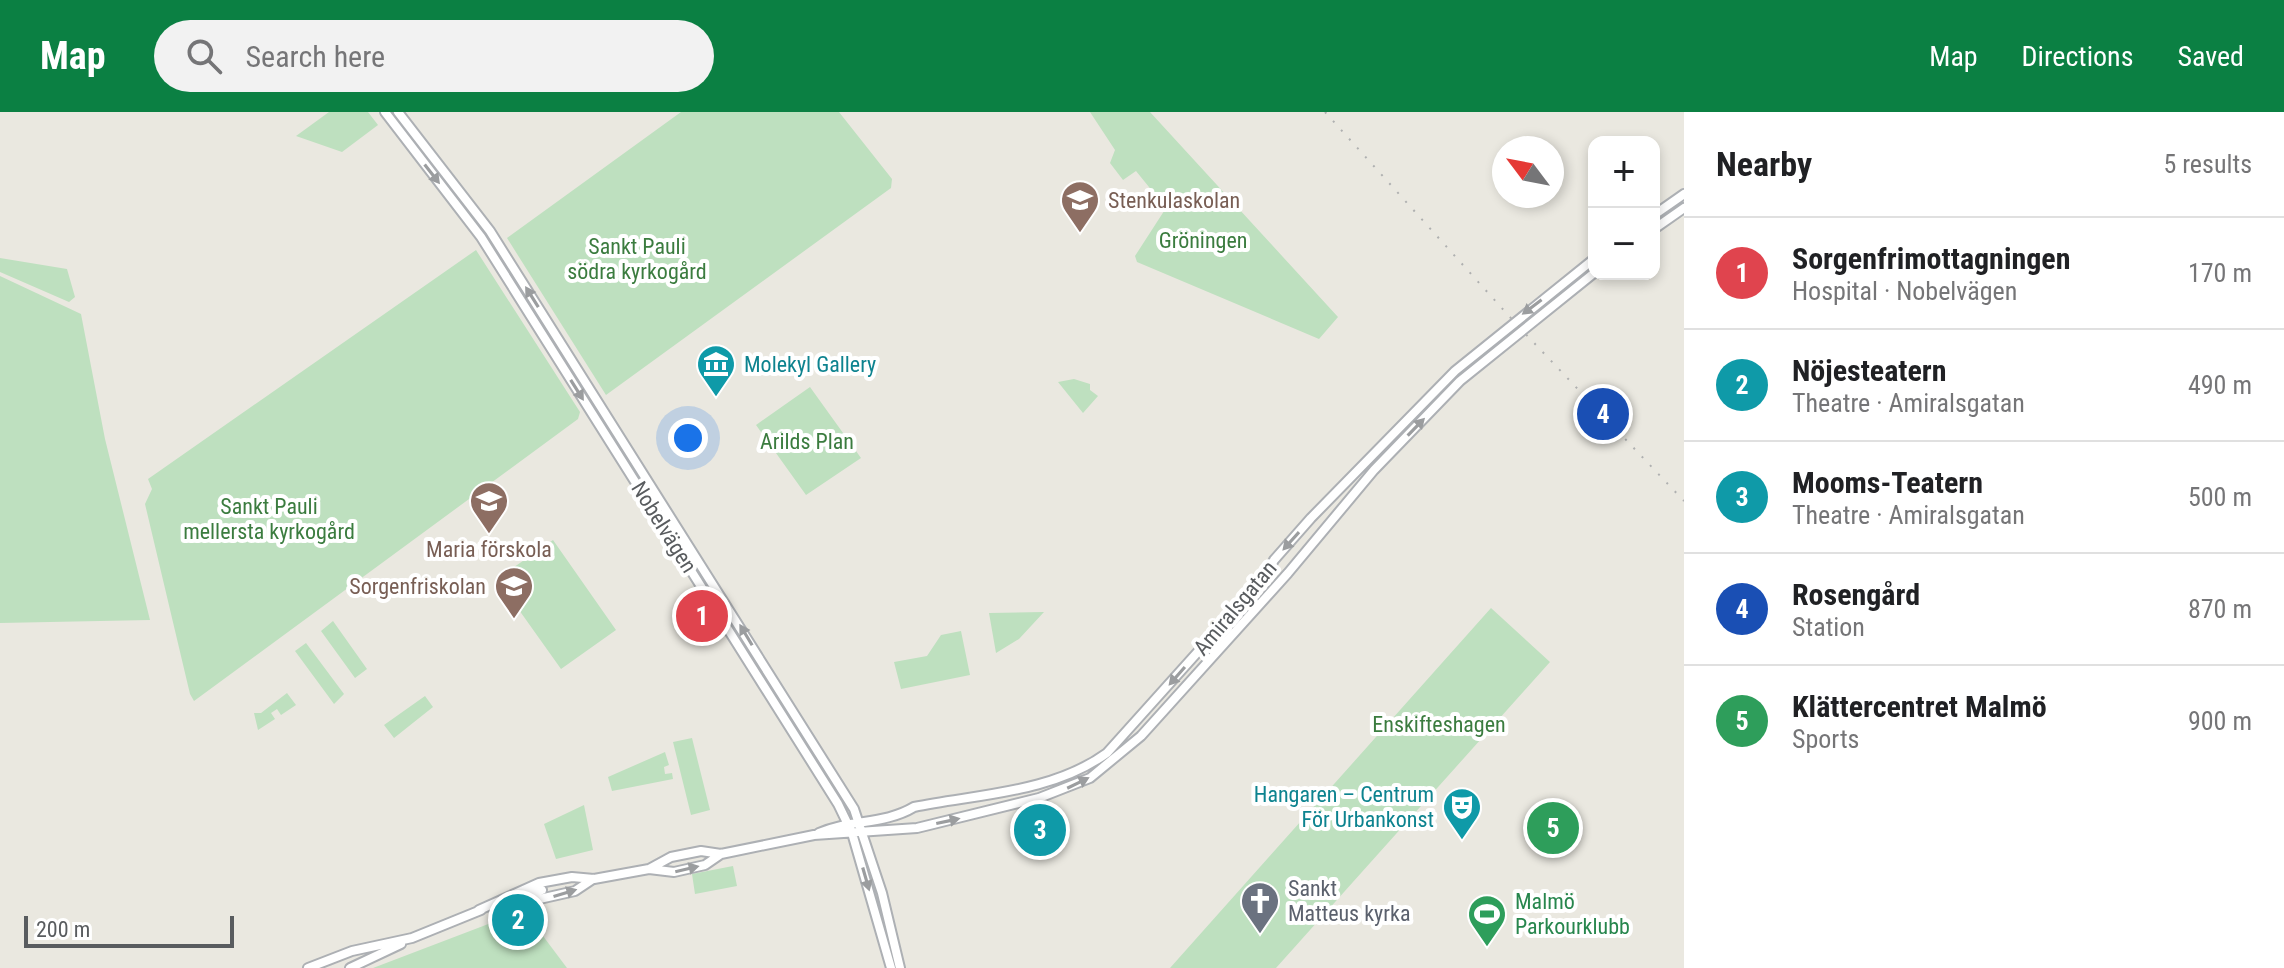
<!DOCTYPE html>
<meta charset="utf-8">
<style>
:root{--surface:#fff;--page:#f2f2f2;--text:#202124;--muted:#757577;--line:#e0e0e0;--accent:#0b8043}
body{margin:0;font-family:"Roboto Condensed",sans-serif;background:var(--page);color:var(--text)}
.controls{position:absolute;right:24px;top:24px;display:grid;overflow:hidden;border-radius:16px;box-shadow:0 4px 12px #0003}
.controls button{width:72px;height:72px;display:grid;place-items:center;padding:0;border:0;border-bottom:2px solid var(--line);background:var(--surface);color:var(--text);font:40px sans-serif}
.compass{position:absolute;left:1492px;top:24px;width:72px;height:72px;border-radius:50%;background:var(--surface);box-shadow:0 4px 12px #0003;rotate:302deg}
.scale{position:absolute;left:24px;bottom:20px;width:210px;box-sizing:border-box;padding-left:8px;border:4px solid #595c5f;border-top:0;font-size:22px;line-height:28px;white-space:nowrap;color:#595c5f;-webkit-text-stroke:6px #fff;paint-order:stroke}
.you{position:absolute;left:688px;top:326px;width:28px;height:28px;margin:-20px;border:6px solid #fff;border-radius:50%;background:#1a73e8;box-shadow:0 0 0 12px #1a73e833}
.badge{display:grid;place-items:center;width:52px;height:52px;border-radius:50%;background:var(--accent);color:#fff;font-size:26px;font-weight:700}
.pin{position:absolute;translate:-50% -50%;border:4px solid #fff;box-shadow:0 2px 8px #0006}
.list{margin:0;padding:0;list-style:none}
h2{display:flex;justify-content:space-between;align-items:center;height:104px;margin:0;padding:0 32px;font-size:34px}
h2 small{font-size:26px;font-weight:400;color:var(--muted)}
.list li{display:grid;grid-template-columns:52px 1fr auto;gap:24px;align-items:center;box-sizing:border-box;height:112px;padding:0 32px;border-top:2px solid var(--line)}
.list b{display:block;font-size:30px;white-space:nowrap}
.list p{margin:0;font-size:26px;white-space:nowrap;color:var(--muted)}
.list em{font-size:26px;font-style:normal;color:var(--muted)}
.icon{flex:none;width:44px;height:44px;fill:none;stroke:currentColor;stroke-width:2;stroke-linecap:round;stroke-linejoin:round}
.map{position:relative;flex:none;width:1684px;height:856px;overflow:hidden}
header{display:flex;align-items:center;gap:48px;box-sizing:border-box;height:112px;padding:0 40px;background:var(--accent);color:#fff}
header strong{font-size:38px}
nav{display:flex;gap:44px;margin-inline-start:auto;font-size:28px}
.search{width:560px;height:72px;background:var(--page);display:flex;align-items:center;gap:20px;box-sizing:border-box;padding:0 28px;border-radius:44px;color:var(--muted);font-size:30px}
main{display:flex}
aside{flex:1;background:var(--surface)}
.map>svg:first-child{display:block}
</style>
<header>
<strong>Map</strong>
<div class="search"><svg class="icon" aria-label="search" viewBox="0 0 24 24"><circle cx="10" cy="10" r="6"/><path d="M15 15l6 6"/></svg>Search here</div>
<nav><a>Map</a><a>Directions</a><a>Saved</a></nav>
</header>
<main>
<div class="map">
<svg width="1684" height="856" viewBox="0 0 1684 856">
<rect width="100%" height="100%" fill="#eae8e0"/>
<!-- green -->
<path fill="#bee0bf" d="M 329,0 L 368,0 L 378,13 L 342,40 L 296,24 Z
M 681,0 L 839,0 L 892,67 L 891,76 L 606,283 L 507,126 Z
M 1090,0 L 1150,0 L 1338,205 L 1319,227 L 1137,150 L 1135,144 L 1166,96 L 1136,59 L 1123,68 L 1110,51 L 1115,38 Z
M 476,138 L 580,300 L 578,307 L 194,589 L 190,582 L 145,392 L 152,377 L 148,367 Z
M 0,146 L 67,157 L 75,185 L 69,190 L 0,160 Z
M 0,164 L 81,202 L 105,327 L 150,508 L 0,511 Z
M 1074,267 L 1090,272 L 1090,278 L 1098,284 L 1083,301 L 1058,270 Z
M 810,275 L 861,346 L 806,383 L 756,313 Z
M 553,428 L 616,518 L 561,557 L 497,467 Z
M 1491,496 L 1550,550 L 1276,856 L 1170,856 Z
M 1044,500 L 1019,527 L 996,541 L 989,501 Z
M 333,509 L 367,557 L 355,566 L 321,519 Z
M 961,519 L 970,563 L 901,577 L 894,550 L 927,544 L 941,523 Z
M 306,531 L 344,582 L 334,592 L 295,539 Z
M 287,581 L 296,593 L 281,603 L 277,597 L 271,601 L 275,607 L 258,618 L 254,601 L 261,601 Z
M 425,584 L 433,595 L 394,626 L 384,613 Z
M 692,626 L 710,698 L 691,703 L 673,630 Z
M 665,640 L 669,653 L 664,655 L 665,662 L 672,661 L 673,667 L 612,679 L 608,665 Z
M 584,693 L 593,738 L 556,747 L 544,712 Z
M 733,754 L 737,774 L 695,782 L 692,762 Z
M 520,800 L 538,809 L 543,824 L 567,856 L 373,856 Z"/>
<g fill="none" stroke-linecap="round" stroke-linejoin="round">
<!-- secondary casing -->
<g stroke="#adb0b4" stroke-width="12">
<path id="secondary" d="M 385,0 L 481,125 L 838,692 L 852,721 L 891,856
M 398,0 L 490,119 L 854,697 L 882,781 L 900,856
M 1654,103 L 1684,82
M 1654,117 L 1684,96
M 819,721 C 850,707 884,713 914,695 C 978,682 1052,681 1107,641 L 1266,464 L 1274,448 L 1311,406 L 1455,259 L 1594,147
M 649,757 L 671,745 L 701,739 L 721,742 L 814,723 L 917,716 L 1039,686 L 1090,666 L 1141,624 L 1288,461 L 1374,358 L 1460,269 L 1594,161
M 497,793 L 542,778
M 500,796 L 575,779 L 593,767
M 479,798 L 539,771 L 572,765 L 594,767 L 649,757 L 674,760 L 705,753 L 721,742
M 308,856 L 352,839 L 412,826 L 481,798
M 350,856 L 401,832"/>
</g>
<!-- secondary -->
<use href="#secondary" stroke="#fff" stroke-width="8"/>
<!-- rail -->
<path stroke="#afb0b0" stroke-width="2" stroke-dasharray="2 10" stroke-linecap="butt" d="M 1325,0 L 1518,214 L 1684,389"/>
</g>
<!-- one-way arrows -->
<defs><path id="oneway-solid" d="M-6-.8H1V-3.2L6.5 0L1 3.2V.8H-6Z" transform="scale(2)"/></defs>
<g fill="#9b9d9f">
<use href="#oneway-solid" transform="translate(432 62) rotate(52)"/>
<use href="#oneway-solid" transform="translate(532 185) rotate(-122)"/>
<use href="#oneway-solid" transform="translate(1532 195) rotate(143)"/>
<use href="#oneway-solid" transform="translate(577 278) rotate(58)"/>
<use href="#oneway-solid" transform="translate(1416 315) rotate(-46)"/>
<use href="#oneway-solid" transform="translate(1291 429) rotate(132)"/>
<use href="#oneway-solid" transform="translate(746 523) rotate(-121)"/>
<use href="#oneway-solid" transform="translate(1177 564) rotate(131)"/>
<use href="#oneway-solid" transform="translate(1078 671) rotate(-26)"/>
<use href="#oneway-solid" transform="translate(948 709) rotate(-12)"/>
<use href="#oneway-solid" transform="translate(687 757) rotate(-13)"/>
<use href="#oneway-solid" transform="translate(866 767) rotate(74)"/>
<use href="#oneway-solid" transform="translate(565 781) rotate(-17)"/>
</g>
<!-- icons -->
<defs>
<g id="school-pin" transform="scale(2)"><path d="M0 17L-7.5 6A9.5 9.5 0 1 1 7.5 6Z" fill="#8d6e63" stroke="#fff"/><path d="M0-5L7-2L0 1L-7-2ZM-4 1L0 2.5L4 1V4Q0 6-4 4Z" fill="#fff"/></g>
<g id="museum-pin" transform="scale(2)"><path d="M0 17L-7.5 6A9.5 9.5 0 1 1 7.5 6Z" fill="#0f9aa8" stroke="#fff"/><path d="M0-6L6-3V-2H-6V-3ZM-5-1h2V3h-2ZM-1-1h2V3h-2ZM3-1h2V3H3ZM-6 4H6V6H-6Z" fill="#fff"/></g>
<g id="theatre-pin" transform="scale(2)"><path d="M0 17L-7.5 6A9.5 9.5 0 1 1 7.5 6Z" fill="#0f9aa8" stroke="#fff"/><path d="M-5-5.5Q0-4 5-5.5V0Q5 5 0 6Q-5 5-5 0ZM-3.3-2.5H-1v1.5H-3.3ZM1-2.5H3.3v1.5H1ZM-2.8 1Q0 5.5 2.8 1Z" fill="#fff"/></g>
<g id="church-pin" transform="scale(2)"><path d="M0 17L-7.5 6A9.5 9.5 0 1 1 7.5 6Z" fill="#6b7280" stroke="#fff"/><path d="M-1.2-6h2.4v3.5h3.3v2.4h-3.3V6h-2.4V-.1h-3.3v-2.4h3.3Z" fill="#fff"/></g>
<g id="stadium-pin" transform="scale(2)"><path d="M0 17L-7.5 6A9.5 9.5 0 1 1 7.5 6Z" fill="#2e9e5b" stroke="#fff"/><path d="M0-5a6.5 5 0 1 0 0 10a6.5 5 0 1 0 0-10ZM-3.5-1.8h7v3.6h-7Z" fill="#fff"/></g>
</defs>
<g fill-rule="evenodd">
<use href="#school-pin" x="1080" y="88"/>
<use href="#museum-pin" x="716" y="252"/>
<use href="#school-pin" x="489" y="389"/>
<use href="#school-pin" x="514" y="474"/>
<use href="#theatre-pin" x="1462" y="695"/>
<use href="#church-pin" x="1260" y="789"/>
<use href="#stadium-pin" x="1487" y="802"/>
</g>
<g text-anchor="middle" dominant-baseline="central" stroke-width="8" stroke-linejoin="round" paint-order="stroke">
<!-- education labels -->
<g font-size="22" fill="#785e54" stroke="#fff" text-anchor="start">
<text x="1108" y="88">Stenkulaskolan</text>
<text x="489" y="437" text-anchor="middle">Maria förskola</text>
<text x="486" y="474" text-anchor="end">Sorgenfriskolan</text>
</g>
<!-- park labels -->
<g font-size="22" fill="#3b7c3f" stroke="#fff">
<text x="1203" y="128">Gröningen</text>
<text x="637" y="134">Sankt Pauli<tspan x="637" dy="25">södra kyrkogård</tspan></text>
<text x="807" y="329">Arilds Plan</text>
<text x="269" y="394">Sankt Pauli<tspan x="269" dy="25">mellersta kyrkogård</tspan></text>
<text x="1439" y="612">Enskifteshagen</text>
</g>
<!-- culture labels -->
<g font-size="22" fill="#0d838f" stroke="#fff" text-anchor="start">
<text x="744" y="252">Molekyl Gallery</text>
<text x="1434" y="682" text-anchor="end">Hangaren – Centrum<tspan x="1434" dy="25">För Urbankonst</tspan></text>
</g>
<!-- street labels -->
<g font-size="22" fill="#595c5f" stroke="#fff">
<text transform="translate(664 415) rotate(58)">Nobelvägen</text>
<text transform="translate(1235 496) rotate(-50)">Amiralsgatan</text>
</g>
<!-- worship labels -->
<g font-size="22" fill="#5b616d" stroke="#fff" text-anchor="start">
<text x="1288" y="776">Sankt<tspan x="1288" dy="25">Matteus kyrka</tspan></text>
</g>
<!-- leisure labels -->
<g font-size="22" fill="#27864d" stroke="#fff" text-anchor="start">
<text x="1515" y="789">Malmö<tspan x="1515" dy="25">Parkourklubb</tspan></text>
</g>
</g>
</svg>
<div class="controls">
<button>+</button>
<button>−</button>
</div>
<svg class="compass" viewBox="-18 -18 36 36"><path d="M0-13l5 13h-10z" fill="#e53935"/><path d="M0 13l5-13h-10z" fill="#757577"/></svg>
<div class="scale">200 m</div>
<div class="you"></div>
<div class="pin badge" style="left:702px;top:504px;background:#e0444e">1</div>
<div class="pin badge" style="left:518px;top:808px;background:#0f9aa8">2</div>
<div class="pin badge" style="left:1040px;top:718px;background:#0f9aa8">3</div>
<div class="pin badge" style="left:1603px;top:302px;background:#1a4fb4">4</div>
<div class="pin badge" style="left:1553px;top:716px;background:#2e9e5b">5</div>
</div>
<aside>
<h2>Nearby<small>5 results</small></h2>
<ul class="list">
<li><span class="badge" style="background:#e0444e">1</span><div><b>Sorgenfrimottagningen</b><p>Hospital · Nobelvägen</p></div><em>170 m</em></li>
<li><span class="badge" style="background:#0f9aa8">2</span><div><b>Nöjesteatern</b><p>Theatre · Amiralsgatan</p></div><em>490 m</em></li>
<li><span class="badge" style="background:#0f9aa8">3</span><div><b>Mooms-Teatern</b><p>Theatre · Amiralsgatan</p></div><em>500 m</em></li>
<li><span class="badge" style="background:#1a4fb4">4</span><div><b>Rosengård</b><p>Station</p></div><em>870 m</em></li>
<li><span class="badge" style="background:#2e9e5b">5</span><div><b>Klättercentret Malmö</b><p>Sports</p></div><em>900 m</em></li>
</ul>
</aside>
</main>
